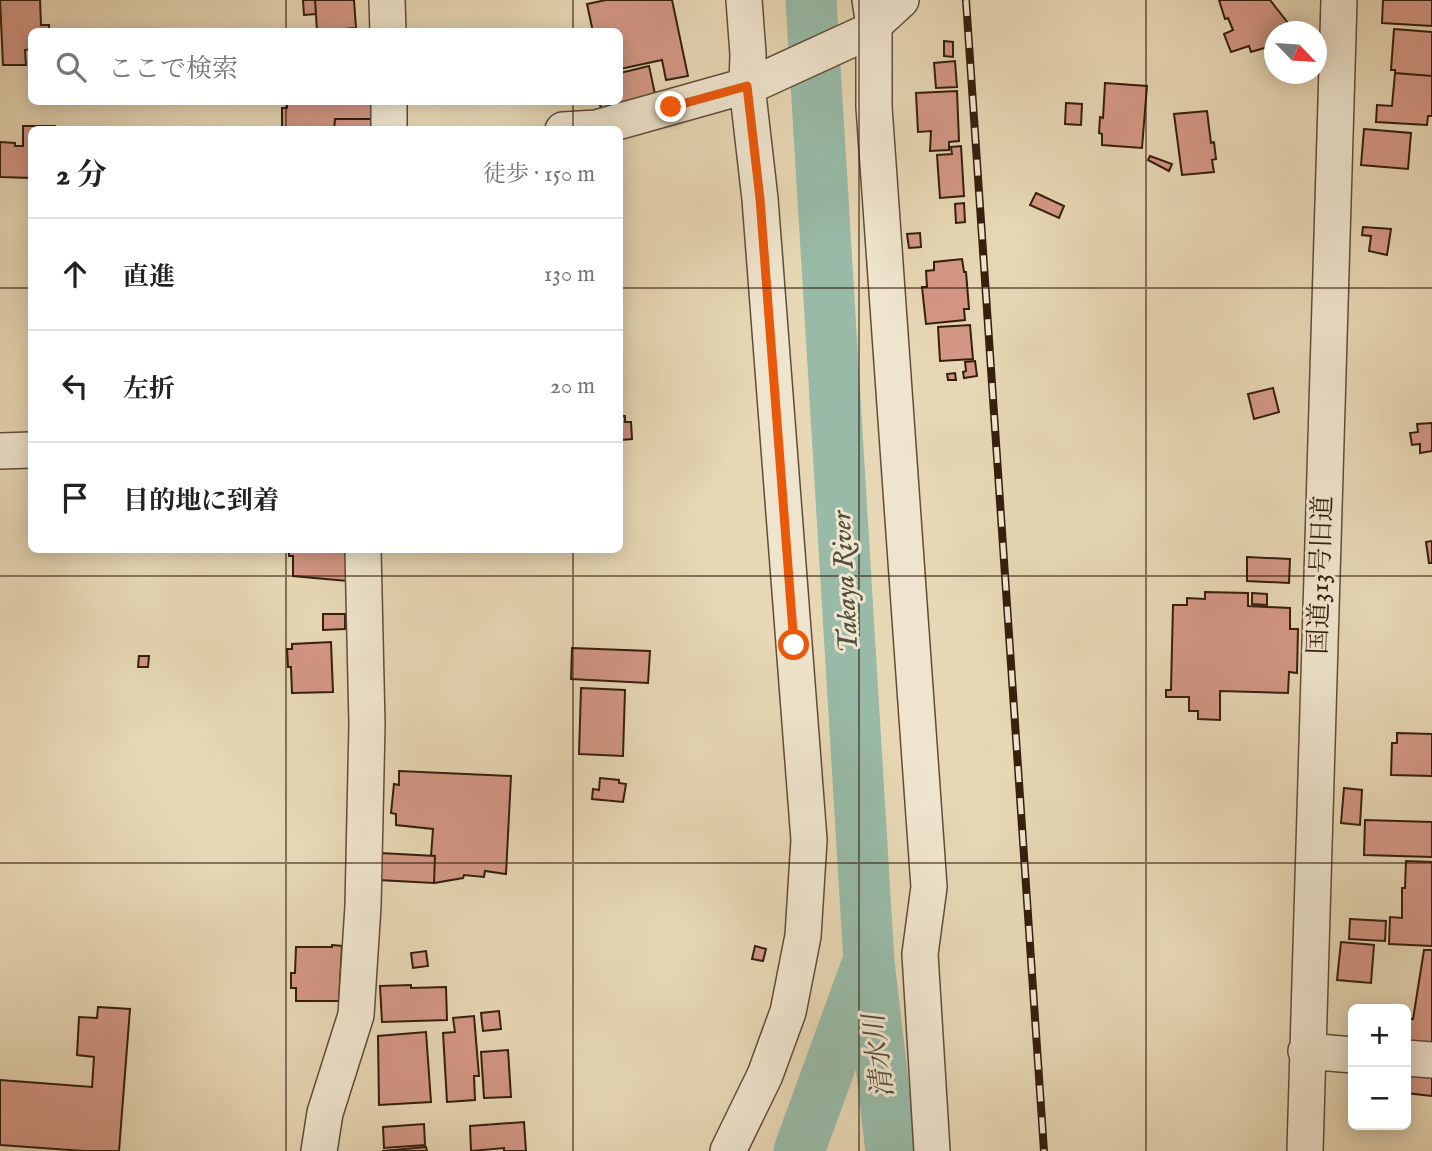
<!DOCTYPE html>
<html lang="ja">
<meta charset="utf-8">
<style>
:root{--surface:#fff;--page:#f6f6f6;--text:#222;--muted:#767676;--line:#e0e0e0}
body{margin:0;font-family:"IM FELL English","Noto Serif JP",serif;background:var(--page);color:var(--text)}
.controls{position:absolute;right:21px;bottom:21px;display:grid;overflow:hidden;border-radius:10px;box-shadow:0 4px 18px #0003}
.controls button{width:63px;height:63px;display:grid;place-items:center;padding:0;border:0;border-bottom:2px solid var(--line);background:var(--surface);color:var(--text);font:35px sans-serif}
.compass{position:absolute;left:1264px;top:21px;width:63px;height:63px;border-radius:50%;background:var(--surface);box-shadow:0 4px 18px #0003;rotate:115deg}
.stop{position:absolute;width:21px;height:21px;margin:-16px;border:5px solid #ea580c;border-radius:50%;background:#fff}
.stop.end{background:#ea580c;border-color:#fff;box-shadow:0 2px 7px #0008}
.list{margin:0;padding:0;list-style:none}
h2{display:flex;justify-content:space-between;align-items:center;height:91px;margin:0;padding:0 28px;font-size:30px}
h2 small{font-size:23px;font-weight:400;color:var(--muted)}
.list li{display:grid;grid-template-columns:46px 1fr auto;gap:21px;align-items:center;box-sizing:border-box;height:112px;padding:0 28px;border-top:2px solid var(--line)}
.list b{display:block;font-size:26px;white-space:nowrap}
.list em{font-size:23px;font-style:normal;color:var(--muted)}
.icon{flex:none;width:38px;height:38px;fill:none;stroke:currentColor;stroke-width:2;stroke-linecap:round;stroke-linejoin:round}
.map{position:relative;flex:none;width:1432px;height:1151px;overflow:hidden}
.search{position:absolute;background:var(--surface);box-shadow:0 4px 18px #0003;left:28px;top:28px;width:595px;height:77px;display:flex;align-items:center;gap:18px;box-sizing:border-box;padding:0 24px;border-radius:10px;color:var(--muted);font-size:26px}
.panel{position:absolute;background:var(--surface);box-shadow:0 4px 18px #0003;left:28px;top:126px;width:595px;height:427px;border-radius:10px}
.map>svg:first-child{display:block}
</style>
<div class="map">
<svg width="1432" height="1151" viewBox="0 0 1432 1151">
<rect width="100%" height="100%" fill="#e7d7b4"/>
<filter id="stains"><feTurbulence type="fractalNoise" baseFrequency=".00286" numOctaves="4"/><feColorMatrix values="0 0 0 0 .2 0 0 0 0 .09 0 0 0 0 .02 0 0 0 .5 -.17"/></filter>
<radialGradient id="worn" r=".72"><stop offset=".6" stop-color="#630" stop-opacity="0"/><stop offset="1" stop-color="#630" stop-opacity=".3"/></radialGradient>
<g fill="none" stroke-linecap="round" stroke-linejoin="round">
<!-- river -->
<path stroke="#98baa7" stroke-width="51" d="M 811,0 L 869,962 L 891,1151
M 799,1151 L 865,970"/>
</g>
<!-- building -->
<path fill="#d39784" stroke="#361e0e" stroke-width="2" d="M 0,0 L 40,0 L 41,25 L 49,25 L 49,32 L 32,32 L 32,49 L 25,50 L 26,65 L 3,65 Z
M 303,0 L 315,0 L 316,14 L 304,15 Z
M 315,0 L 354,0 L 356,28 L 317,31 Z
M 606,0 L 672,0 L 688,76 L 666,80 L 662,60 L 620,69 L 620,32 L 593,32 L 587,4 Z
M 1219,0 L 1270,0 L 1295,32 L 1274,32 L 1274,50 L 1271,46 L 1251,52 L 1249,46 L 1231,52 L 1224,34 L 1233,30 L 1228,18 L 1225,19 Z
M 1383,0 L 1432,0 L 1432,26 L 1382,23 Z
M 1394,29 L 1432,32 L 1432,76 L 1395,73 L 1395,70 L 1391,70 Z
M 944,41 L 953,42 L 953,57 L 944,56 Z
M 955,61 L 957,87 L 936,88 L 934,63 Z
M 649,66 L 656,99 L 602,111 L 599,102 L 620,102 L 620,73 Z
M 1395,73 L 1432,76 L 1432,116 L 1428,116 L 1427,125 L 1376,122 L 1377,105 L 1392,106 Z
M 1105,83 L 1147,86 L 1142,148 L 1102,145 L 1102,134 L 1099,133 L 1100,117 L 1103,118 Z
M 957,91 L 959,141 L 949,142 L 949,150 L 930,151 L 931,131 L 918,132 L 916,93 Z
M 287,102 L 372,102 L 371,119 L 335,119 L 334,130 L 282,130 L 282,108 L 287,108 Z
M 1066,103 L 1082,104 L 1081,125 L 1065,124 Z
M 1207,111 L 1211,143 L 1214,142 L 1216,159 L 1212,160 L 1214,172 L 1182,175 L 1174,114 Z
M 335,119 L 371,119 L 371,130 L 334,130 Z
M 23,126 L 55,126 L 55,130 L 32,130 L 32,178 L 0,177 L 0,142 L 15,143 L 15,146 L 23,146 Z
M 1364,129 L 1411,133 L 1408,169 L 1361,165 Z
M 961,146 L 964,196 L 940,198 L 937,155 L 952,154 L 951,147 Z
M 1150,156 L 1172,164 L 1169,171 L 1148,160 Z
M 1036,193 L 1064,206 L 1059,218 L 1030,205 Z
M 964,203 L 965,222 L 956,223 L 955,204 Z
M 1363,227 L 1391,229 L 1387,255 L 1369,251 L 1371,236 L 1362,235 Z
M 920,233 L 921,247 L 909,248 L 907,234 Z
M 962,259 L 964,272 L 966,272 L 969,309 L 964,309 L 965,320 L 926,324 L 922,287 L 927,287 L 926,271 L 934,270 L 934,262 Z
M 970,325 L 973,359 L 940,361 L 938,327 Z
M 975,361 L 977,376 L 964,378 L 963,372 L 966,371 L 965,362 Z
M 955,373 L 956,380 L 948,380 L 947,374 Z
M 1273,388 L 1279,412 L 1254,419 L 1248,394 Z
M 620,416 L 625,416 L 625,422 L 631,422 L 632,439 L 621,440 Z
M 1432,423 L 1432,451 L 1420,453 L 1420,444 L 1412,445 L 1410,433 L 1418,432 L 1417,424 Z
M 1432,541 L 1432,563 L 1429,563 L 1426,542 Z
M 289,550 L 347,550 L 347,581 L 293,576 L 293,556 L 289,556 Z
M 1247,557 L 1290,559 L 1289,583 L 1247,581 Z
M 1205,592 L 1248,593 L 1248,606 L 1290,608 L 1290,629 L 1298,629 L 1297,673 L 1289,672 L 1288,693 L 1220,691 L 1220,720 L 1198,719 L 1198,711 L 1189,711 L 1189,697 L 1166,697 L 1166,690 L 1171,690 L 1173,605 L 1187,605 L 1187,598 L 1205,599 Z
M 1252,593 L 1267,594 L 1267,605 L 1252,604 Z
M 323,614 L 345,614 L 345,629 L 323,630 Z
M 331,642 L 333,692 L 292,693 L 291,667 L 288,667 L 287,649 L 292,649 L 292,644 Z
M 572,648 L 650,651 L 648,683 L 571,679 Z
M 139,656 L 149,656 L 148,667 L 138,667 Z
M 581,688 L 625,690 L 623,756 L 579,754 Z
M 1397,733 L 1432,734 L 1432,776 L 1391,775 L 1392,743 L 1397,743 Z
M 399,771 L 511,776 L 506,874 L 485,871 L 484,877 L 464,875 L 463,878 L 434,883 L 435,856 L 431,856 L 433,829 L 396,825 L 396,814 L 391,813 L 394,784 L 399,785 Z
M 600,778 L 619,780 L 619,783 L 626,784 L 623,802 L 592,799 L 593,789 L 599,790 Z
M 1344,788 L 1362,790 L 1360,825 L 1341,823 Z
M 1365,820 L 1432,822 L 1432,857 L 1364,855 Z
M 380,853 L 435,856 L 434,883 L 378,880 Z
M 1406,861 L 1432,862 L 1432,946 L 1389,944 L 1390,917 L 1402,918 L 1402,888 L 1405,888 Z
M 1350,919 L 1386,921 L 1385,941 L 1349,939 Z
M 1341,942 L 1374,945 L 1371,983 L 1337,980 Z
M 332,945 L 342,946 L 339,1001 L 296,1001 L 296,988 L 291,988 L 291,973 L 295,973 L 296,947 L 332,947 Z
M 755,946 L 766,949 L 763,961 L 752,959 Z
M 1424,950 L 1432,950 L 1432,1049 L 1406,1046 L 1406,1018 L 1413,1019 Z
M 426,951 L 428,966 L 413,968 L 411,953 Z
M 411,985 L 411,988 L 446,987 L 447,1020 L 382,1022 L 380,986 Z
M 98,1007 L 130,1009 L 119,1151 L 84,1151 L 0,1145 L 0,1080 L 92,1087 L 94,1057 L 77,1055 L 79,1017 L 97,1018 Z
M 499,1011 L 501,1029 L 483,1031 L 481,1013 Z
M 474,1016 L 479,1076 L 474,1076 L 475,1100 L 447,1102 L 443,1033 L 455,1032 L 453,1018 Z
M 426,1032 L 431,1102 L 379,1105 L 378,1036 Z
M 508,1050 L 511,1097 L 484,1098 L 481,1052 Z
M 1406,1067 L 1432,1070 L 1432,1096 L 1406,1093 Z
M 524,1122 L 526,1151 L 504,1151 L 504,1148 L 471,1151 L 470,1126 Z
M 424,1124 L 425,1145 L 384,1148 L 383,1127 Z
M 426,1147 L 427,1151 L 382,1151 Z"/>
<g fill="none" stroke-linecap="round" stroke-linejoin="round">
<!-- minor casing -->
<g stroke="#624c38" stroke-width="38">
<path id="minor" d="M 387,0 L 388,32
M 870,0 L 874,25 L 874,107 L 929,887 L 920,954 L 932,1151
M 389,102 L 389,130
M 563,130 L 596,128 L 756,83 L 865,33 L 901,0
M 0,451 L 32,450
M 1306,1051 L 1353,1055
M 1406,1058 L 1432,1060
M 319,1151 L 325,1113 L 356,1015 L 363,906 L 367,725 L 363,550
M 728,1151 L 765,1075 L 788,1012 L 803,936 L 809,840 L 760,199 L 747,86 L 748,54 L 744,0
M 1305,1151 L 1339,0"/>
</g>
<!-- minor -->
<use href="#minor" stroke="#efe5ce" stroke-width="35"/>
<!-- rail casing -->
<g stroke="#361e0e" stroke-width="8">
<path id="rail" d="M 966,0 L 1044,1151"/>
</g>
<!-- rail -->
<use href="#rail" stroke="#efe5ce" stroke-width="5" stroke-dasharray="16" stroke-linecap="butt"/>
</g>
<g fill="none" stroke-linecap="round" stroke-linejoin="round">
<!-- route -->
<path stroke="#ea580c" stroke-width="9" d="M 671,107 L 747,86 L 760,199 L 794,645"/>
</g>
<!-- grid -->
<path fill="none" stroke="#361e0e" stroke-width="2" stroke-opacity="0.55" d="M 286,0 L 286,32M 573,0 L 573,32M 859,0 L 859,1151M 1146,0 L 1146,1151M 286,102 L 286,130M 573,102 L 573,130M 0,288 L 32,288M 620,288 L 1432,288M 286,550 L 286,1151M 573,550 L 573,1151M 0,576 L 1432,576M 0,863 L 1432,863"/>
<g text-anchor="middle" dominant-baseline="central" stroke-width="6" stroke-linejoin="round" paint-order="stroke">
<!-- street labels -->
<g font-size="26" fill="#361e0e" stroke="#efe5ce">
<text transform="translate(1321 575) rotate(-88)">国道313号旧道</text>
</g>
<!-- water labels -->
<g font-size="28" font-style="italic" fill="#534d3c" stroke="#efe5ce">
<text transform="translate(846 582) rotate(-93)">Takaya River</text>
<text transform="translate(880 1056) rotate(-97)">清水川</text>
</g>
</g>
<rect width="100%" height="100%" filter="url(#stains)"/>
<rect width="100%" height="100%" fill="url(#worn)"/>
</svg>
<div class="controls">
<button>+</button>
<button>−</button>
</div>
<svg class="compass" viewBox="-18 -18 36 36"><path d="M0-13l5 13h-10z" fill="#e53935"/><path d="M0 13l5-13h-10z" fill="#767676"/></svg>
<div class="stop" style="left:794px;top:645px"></div>
<div class="stop end" style="left:671px;top:107px"></div>
<div class="search"><svg class="icon" aria-label="search" viewBox="0 0 24 24"><circle cx="10" cy="10" r="6"/><path d="M15 15l6 6"/></svg>ここで検索</div>
<section class="panel">
<h2>2 分<small>徒歩 · 150 m</small></h2>
<ul class="list">
<li><svg class="icon" aria-label="ahead" viewBox="0 0 24 24"><path d="M12 20V5M6 11l6-6 6 6"/></svg><div><b>直進</b></div><em>130 m</em></li>
<li><svg class="icon" aria-label="left" viewBox="0 0 24 24"><path d="M17 20v-9H6M10 6l-5 5 5 5"/></svg><div><b>左折</b></div><em>20 m</em></li>
<li><svg class="icon" aria-label="arrive" viewBox="0 0 24 24"><path d="M6 21V4h12l-3 4 3 4H6"/></svg><div><b>目的地に到着</b></div></li>
</ul>
</section>
</div>
